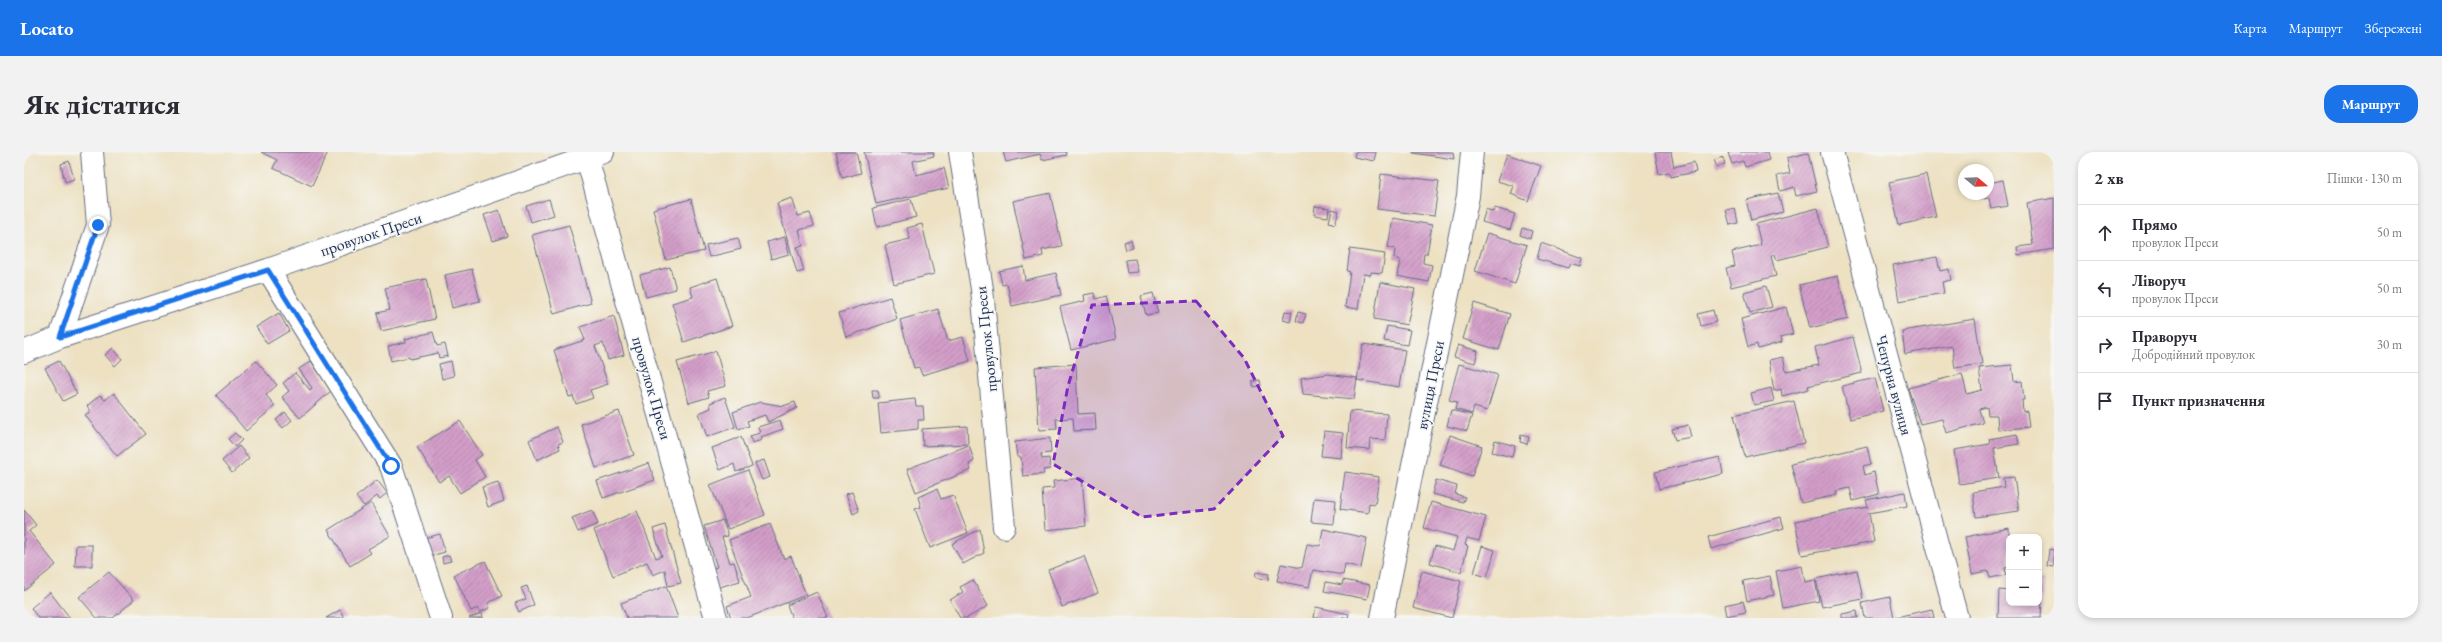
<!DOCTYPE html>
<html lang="uk">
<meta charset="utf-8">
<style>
:root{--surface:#fff;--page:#f2f2f3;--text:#2b2b33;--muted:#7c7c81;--line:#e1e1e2;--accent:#1a73e8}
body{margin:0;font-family:"EB Garamond",serif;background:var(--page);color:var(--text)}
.controls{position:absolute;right:12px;bottom:12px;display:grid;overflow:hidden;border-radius:8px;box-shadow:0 2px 6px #0003}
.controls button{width:36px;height:36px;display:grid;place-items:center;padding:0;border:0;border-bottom:1px solid var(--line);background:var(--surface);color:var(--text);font:20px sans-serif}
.compass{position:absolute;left:1934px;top:12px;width:36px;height:36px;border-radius:50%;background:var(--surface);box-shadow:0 2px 6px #0003;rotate:109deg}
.stop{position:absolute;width:12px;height:12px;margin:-9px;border:3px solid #1a73e8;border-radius:50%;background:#fff}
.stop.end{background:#1a73e8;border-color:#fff;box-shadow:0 1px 4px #0008}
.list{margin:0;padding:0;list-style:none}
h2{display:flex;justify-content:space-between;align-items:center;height:52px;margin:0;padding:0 16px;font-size:17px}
h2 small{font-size:13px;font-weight:400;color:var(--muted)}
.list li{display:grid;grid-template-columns:26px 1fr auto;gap:12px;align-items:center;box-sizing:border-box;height:56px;padding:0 16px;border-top:1px solid var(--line)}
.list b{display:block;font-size:15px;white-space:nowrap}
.list p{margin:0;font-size:13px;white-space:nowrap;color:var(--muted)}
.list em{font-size:13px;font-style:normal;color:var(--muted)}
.icon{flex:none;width:22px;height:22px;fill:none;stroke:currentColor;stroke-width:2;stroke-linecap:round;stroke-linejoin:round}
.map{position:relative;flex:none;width:2030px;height:466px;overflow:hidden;border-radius:16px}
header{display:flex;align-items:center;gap:24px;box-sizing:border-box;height:56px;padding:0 20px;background:var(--accent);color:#fff}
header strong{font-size:19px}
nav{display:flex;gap:22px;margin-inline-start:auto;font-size:14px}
.intro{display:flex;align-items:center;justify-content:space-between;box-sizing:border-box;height:96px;padding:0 24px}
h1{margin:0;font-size:28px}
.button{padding:10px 18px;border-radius:16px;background:var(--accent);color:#fff;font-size:14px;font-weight:700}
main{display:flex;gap:24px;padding:0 24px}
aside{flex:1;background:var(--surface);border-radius:16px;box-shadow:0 2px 6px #0003}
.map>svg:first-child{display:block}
</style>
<header>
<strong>Locato</strong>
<nav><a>Карта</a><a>Маршрут</a><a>Збережені</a></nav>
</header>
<div class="intro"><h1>Як дістатися</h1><a class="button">Маршрут</a></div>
<main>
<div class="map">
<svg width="2030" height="466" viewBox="0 0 2030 466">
<defs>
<pattern id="building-hatch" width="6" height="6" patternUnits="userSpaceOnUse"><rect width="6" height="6" fill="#d39ec9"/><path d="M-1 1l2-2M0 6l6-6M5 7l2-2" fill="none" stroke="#aa81a6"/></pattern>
</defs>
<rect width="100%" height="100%" fill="#f6f6f2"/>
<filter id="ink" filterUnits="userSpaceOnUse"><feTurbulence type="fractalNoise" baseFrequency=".025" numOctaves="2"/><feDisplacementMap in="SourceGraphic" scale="8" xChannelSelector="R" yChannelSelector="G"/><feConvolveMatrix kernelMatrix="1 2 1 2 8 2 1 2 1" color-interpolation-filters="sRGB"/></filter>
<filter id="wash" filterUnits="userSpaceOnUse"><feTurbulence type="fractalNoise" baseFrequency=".012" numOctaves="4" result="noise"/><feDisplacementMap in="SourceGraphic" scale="16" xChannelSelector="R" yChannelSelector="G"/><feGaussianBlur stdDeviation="0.9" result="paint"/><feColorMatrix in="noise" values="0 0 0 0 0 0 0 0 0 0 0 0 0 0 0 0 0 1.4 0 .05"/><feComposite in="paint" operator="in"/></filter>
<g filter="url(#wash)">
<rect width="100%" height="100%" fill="#ede1c2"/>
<g id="blocks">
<!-- building -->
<path fill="url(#building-hatch)" d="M 237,0 L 304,0 L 288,34 L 249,16 L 253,8 Z
M 812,0 L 832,0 L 837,21 L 818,26 Z
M 840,0 L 909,0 L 910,4 L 889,9 L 892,23 L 920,16 L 925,36 L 852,52 Z
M 979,0 L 1042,0 L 1043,3 L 1018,8 L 1016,2 L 982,10 Z
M 1331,0 L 1352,0 L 1350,9 L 1330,5 Z
M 1389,0 L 1429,0 L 1430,7 L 1389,1 Z
M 1631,0 L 1647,0 L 1650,15 L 1670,10 L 1672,20 L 1646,25 L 1645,20 L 1635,22 Z
M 1709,0 L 1743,0 L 1745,8 L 1721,15 L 1719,9 L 1708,12 L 1704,1 Z
M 1784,1 L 1793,39 L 1772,44 L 1770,35 L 1756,39 L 1753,24 L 1766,21 L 1763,6 Z
M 1483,2 L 1517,14 L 1504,49 L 1487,42 L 1490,34 L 1473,29 Z
M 1699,5 L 1701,12 L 1693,15 L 1690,8 Z
M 45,9 L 50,27 L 41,30 L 37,12 Z
M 1357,22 L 1415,29 L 1410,64 L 1353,57 Z
M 1902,22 L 1912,65 L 1875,73 L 1865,30 Z
M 1979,28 L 1984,54 L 1967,57 L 1965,46 L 1955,48 L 1954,42 L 1964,42 L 1964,31 Z
M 1026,41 L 1038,94 L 1018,98 L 1019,104 L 1002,108 L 989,49 Z
M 1754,41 L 1759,60 L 1727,68 L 1722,48 Z
M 768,46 L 774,64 L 786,61 L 790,74 L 775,78 L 779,94 L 773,95 L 780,119 L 773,121 L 753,51 Z
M 2030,46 L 2030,97 L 1994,103 L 1993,95 L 2009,93 L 2003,51 Z
M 525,47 L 530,63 L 507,70 L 502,54 Z
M 667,47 L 680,99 L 642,108 L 629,57 Z
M 887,47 L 892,65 L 853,75 L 849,56 Z
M 1291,54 L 1305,56 L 1304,65 L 1290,63 Z
M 1471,56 L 1491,62 L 1486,78 L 1458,70 L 1462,57 L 1469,60 Z
M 1711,56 L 1714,71 L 1706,73 L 1702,58 Z
M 1794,56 L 1804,95 L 1753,108 L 1751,102 L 1747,104 L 1752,124 L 1707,135 L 1702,116 L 1711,114 L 1708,100 L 1737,93 L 1732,72 Z
M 1308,57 L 1315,59 L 1311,72 L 1305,70 Z
M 475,58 L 483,84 L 469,89 L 460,63 Z
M 1369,66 L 1408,73 L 1403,102 L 1400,102 L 1399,111 L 1408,113 L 1405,130 L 1373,124 L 1376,108 L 1370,106 L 1371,97 L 1364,95 Z
M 898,72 L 910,122 L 870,132 L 861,93 L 886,87 L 883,76 Z
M 545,73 L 567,151 L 530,162 L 508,83 Z
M 1498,76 L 1508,79 L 1506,87 L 1496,83 Z
M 1463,81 L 1503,93 L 1491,132 L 1451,119 Z
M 761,85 L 765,102 L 747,107 L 743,90 Z
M 714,86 L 717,97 L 685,105 L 682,93 Z
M 1107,88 L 1109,96 L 1102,98 L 1100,90 Z
M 1517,91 L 1558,106 L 1556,114 L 1546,111 L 1544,116 L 1513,107 Z
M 1326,97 L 1361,102 L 1358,121 L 1347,120 L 1347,123 L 1339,122 L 1334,157 L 1321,155 L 1326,120 L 1323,119 Z
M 1913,105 L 1916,119 L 1925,117 L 1927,128 L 1918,130 L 1920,141 L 1875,149 L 1869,113 Z
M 1111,107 L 1114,120 L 1103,121 L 1101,108 Z
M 999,114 L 1001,128 L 1032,121 L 1037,143 L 988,154 L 983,132 L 978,133 L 975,119 Z
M 646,115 L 652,137 L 622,145 L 616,123 Z
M 448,117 L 456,149 L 428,156 L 421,123 Z
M 1814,124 L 1824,167 L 1786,176 L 1775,133 Z
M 693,126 L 708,174 L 660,190 L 648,151 L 669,145 L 666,135 Z
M 402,127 L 411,167 L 357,179 L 353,161 L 366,158 L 361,136 Z
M 1356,130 L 1391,137 L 1383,173 L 1350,167 Z
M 1742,134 L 1748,155 L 1726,161 L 1720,140 Z
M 1070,141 L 1072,147 L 1082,144 L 1092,187 L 1047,198 L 1036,155 L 1061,149 L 1060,143 Z
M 1129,141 L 1134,161 L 1122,163 L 1117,144 Z
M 866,145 L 873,167 L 822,185 L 815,161 Z
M 1450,151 L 1486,162 L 1475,198 L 1439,187 Z
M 1762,155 L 1769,182 L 1757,185 L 1758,190 L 1734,197 L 1733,192 L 1724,195 L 1717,167 Z
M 914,157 L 924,189 L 939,185 L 946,209 L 898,223 L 895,215 L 890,216 L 876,168 Z
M 1689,158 L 1692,170 L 1677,174 L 1674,162 Z
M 1261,159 L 1268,160 L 1266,170 L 1259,168 Z
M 1274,160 L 1282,162 L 1279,171 L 1272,169 Z
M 255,161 L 265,179 L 243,192 L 232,175 Z
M 590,164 L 600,203 L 584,208 L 579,191 L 571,194 L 584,232 L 566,238 L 569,246 L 552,252 L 549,244 L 545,245 L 530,198 L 561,188 L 556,175 Z
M 1951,167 L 1958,212 L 1931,216 L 1928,194 L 1881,202 L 1878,179 Z
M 1363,174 L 1386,178 L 1383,193 L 1360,189 Z
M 409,180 L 413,194 L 421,192 L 424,204 L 415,206 L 414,201 L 386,207 L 385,205 L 367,209 L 364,194 L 382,190 L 381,187 Z
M 1829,185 L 1838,221 L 1784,234 L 1785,237 L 1758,244 L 1757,237 L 1750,239 L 1745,208 L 1759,205 L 1762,219 L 1795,213 L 1791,195 Z
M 1339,192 L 1381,198 L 1375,235 L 1333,228 Z
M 1434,193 L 1454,199 L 1451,211 L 1430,205 Z
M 89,196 L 98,207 L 91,214 L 81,203 Z
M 692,199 L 702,234 L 683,239 L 685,245 L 665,251 L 653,210 Z
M 35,209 L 53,242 L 39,249 L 21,216 Z
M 232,209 L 253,233 L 242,243 L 251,254 L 222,279 L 192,243 Z
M 287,209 L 307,239 L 276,266 L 258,245 L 265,239 L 259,231 L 271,221 L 286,238 L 288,236 L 275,217 Z
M 427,209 L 430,224 L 418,227 L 415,212 Z
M 1052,212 L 1054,262 L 1071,261 L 1072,278 L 1050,279 L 1049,266 L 1032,267 L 1033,277 L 1015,278 L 1011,215 Z
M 1435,212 L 1474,223 L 1463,259 L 1450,255 L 1448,262 L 1431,257 L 1433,250 L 1425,248 Z
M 1988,213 L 1990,230 L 1998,229 L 2000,248 L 1998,248 L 1999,260 L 2003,259 L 2005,275 L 1974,278 L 1973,263 L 1964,263 L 1963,255 L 1955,257 L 1959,271 L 1922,281 L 1918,267 L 1896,272 L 1884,236 L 1938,222 L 1943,242 L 1958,238 L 1955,216 Z
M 1304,222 L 1333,226 L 1330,247 L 1279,242 L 1277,226 Z
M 1851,226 L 1859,259 L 1826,267 L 1818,234 Z
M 1236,228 L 1237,234 L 1229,235 L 1229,229 Z
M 1747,236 L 1750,249 L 1730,253 L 1727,241 Z
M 848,238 L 854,238 L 855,246 L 849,246 Z
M 90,241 L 122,282 L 93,304 L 61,263 L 67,259 L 63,254 L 76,243 L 81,248 Z
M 701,245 L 711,275 L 683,285 L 675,261 L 687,256 L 686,251 Z
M 891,247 L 892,254 L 899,254 L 900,268 L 894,268 L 894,277 L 857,281 L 854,251 Z
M 1770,249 L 1780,291 L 1721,305 L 1710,263 Z
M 736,250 L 759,254 L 771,250 L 773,256 L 744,270 L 741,263 L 723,269 L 725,274 L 714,277 L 709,260 Z
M 1427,258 L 1448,263 L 1443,279 L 1423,274 Z
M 595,259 L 610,303 L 572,316 L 557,272 Z
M 1326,259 L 1363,262 L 1361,288 L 1346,287 L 1345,298 L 1323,296 Z
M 261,260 L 268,268 L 259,276 L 252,268 Z
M 756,268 L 759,277 L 737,285 L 738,288 L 728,291 L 726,284 L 736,281 L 734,275 Z
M 436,269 L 458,303 L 451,308 L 461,325 L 436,341 L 425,324 L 415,330 L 393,295 Z
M 1664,273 L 1667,285 L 1651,288 L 1648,277 Z
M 943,274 L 944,292 L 899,294 L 898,277 Z
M 533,275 L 539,290 L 534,292 L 536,297 L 513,308 L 505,288 Z
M 1300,279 L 1319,281 L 1317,306 L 1297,304 Z
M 211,281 L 218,288 L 211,295 L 204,287 Z
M 1993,282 L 1995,292 L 1970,296 L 1975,326 L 1935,332 L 1930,298 L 1966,292 L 1965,287 Z
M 1426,283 L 1458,294 L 1448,324 L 1416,313 Z
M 1497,283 L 1505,285 L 1503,292 L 1496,290 Z
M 717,285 L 728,314 L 712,320 L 710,312 L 696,318 L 688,296 Z
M 1026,286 L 1027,301 L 1017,302 L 1018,307 L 1025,306 L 1026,317 L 1019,318 L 1020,322 L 999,324 L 997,305 L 993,305 L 991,290 Z
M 1471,288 L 1491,294 L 1488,305 L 1468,300 Z
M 945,293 L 950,309 L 945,312 L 947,318 L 892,340 L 883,317 Z
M 215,294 L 225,306 L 208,321 L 198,309 Z
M 1843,294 L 1847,312 L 1839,314 L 1841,323 L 1850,320 L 1855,342 L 1829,349 L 1826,336 L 1812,339 L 1813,343 L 1777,351 L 1767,312 Z
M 1696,305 L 1699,322 L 1635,337 L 1631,320 Z
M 740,308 L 746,325 L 738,328 L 731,311 Z
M 625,311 L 631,328 L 579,346 L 573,329 Z
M 724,318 L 741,363 L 704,377 L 686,333 Z
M 1321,320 L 1355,325 L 1351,352 L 1345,351 L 1344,361 L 1316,357 Z
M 1990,325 L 1995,359 L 1952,365 L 1949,340 L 1980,335 L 1979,326 Z
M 1058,326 L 1062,374 L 1021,378 L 1018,337 L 1030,336 L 1029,329 Z
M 353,328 L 363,341 L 356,347 L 353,344 L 340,354 L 332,345 Z
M 1412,328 L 1433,334 L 1431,342 L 1441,345 L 1439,350 L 1408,342 Z
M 474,330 L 480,349 L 464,355 L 458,335 Z
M 913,337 L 917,347 L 929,343 L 944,381 L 906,396 L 891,357 L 897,355 L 894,345 Z
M 828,340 L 835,359 L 829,362 L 822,342 Z
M 1881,340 L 1883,354 L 1845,361 L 1850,390 L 1778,403 L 1771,369 L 1844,355 L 1842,348 Z
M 1290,346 L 1312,348 L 1310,372 L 1287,370 Z
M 1407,350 L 1462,365 L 1455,389 L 1443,386 L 1441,393 L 1444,394 L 1437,420 L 1406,411 L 1411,394 L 1429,399 L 1433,385 L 1400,376 Z
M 347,351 L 366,384 L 344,397 L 347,401 L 326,414 L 304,378 Z
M 0,358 L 12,373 L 5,379 L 32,413 L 0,439 Z
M 568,358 L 574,372 L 554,380 L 548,366 Z
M 613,359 L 632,406 L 638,404 L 629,377 L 641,373 L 657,431 L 644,434 L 641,418 L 629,423 L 623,410 L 589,424 L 570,378 Z
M 1757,365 L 1760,376 L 1687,397 L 1684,385 Z
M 699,368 L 704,384 L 698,385 L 706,411 L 710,410 L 716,429 L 692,436 L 686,417 L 693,415 L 680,374 Z
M 746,372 L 760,407 L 767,404 L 782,443 L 723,466 L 707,466 L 703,454 L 727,445 L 705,388 Z
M 1985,376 L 1985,415 L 1981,416 L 1982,423 L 1966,426 L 1964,419 L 1948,422 L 1941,385 Z
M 956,377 L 960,401 L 939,412 L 928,392 Z
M 1299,377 L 1343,386 L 1337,416 L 1321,412 L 1319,423 L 1289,418 L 1285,435 L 1253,429 L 1257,412 L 1278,416 L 1283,392 L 1296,394 Z
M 416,382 L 421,400 L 406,404 L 401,386 Z
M 52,393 L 68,393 L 68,414 L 51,414 Z
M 1458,394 L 1471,398 L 1463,425 L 1450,421 Z
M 2025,397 L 2030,398 L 2030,415 L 2023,414 Z
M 425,403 L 427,409 L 419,411 L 418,405 Z
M 1060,404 L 1074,441 L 1038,455 L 1024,418 Z
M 461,409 L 478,444 L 464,451 L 466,456 L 456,460 L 454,456 L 447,459 L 430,423 Z
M 1778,414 L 1781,430 L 1791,428 L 1795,449 L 1759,456 L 1752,419 Z
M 1833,418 L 1839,447 L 1798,455 L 1792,427 Z
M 1398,419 L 1437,429 L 1428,466 L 1389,456 Z
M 85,420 L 110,448 L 89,466 L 73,466 L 55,445 Z
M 1232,420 L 1245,422 L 1244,428 L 1231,425 Z
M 1746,424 L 1750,443 L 1723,449 L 1719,429 Z
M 949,428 L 964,454 L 943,466 L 936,466 L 926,448 L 939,440 L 936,435 Z
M 1319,428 L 1346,433 L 1343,447 L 1300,439 L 1302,430 L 1318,433 Z
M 2015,428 L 2019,428 L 2017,466 L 1974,466 L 1975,438 L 1985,439 L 1985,451 L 2015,451 Z
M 503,434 L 510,453 L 495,460 L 491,451 L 502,447 L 497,436 Z
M 642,434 L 654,466 L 603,466 L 597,451 Z
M 26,440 L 46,466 L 14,466 L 7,456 Z
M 793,440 L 804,466 L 768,466 L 763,453 Z
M 1866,445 L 1870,466 L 1841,466 L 1838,451 Z
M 1719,449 L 1722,460 L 1702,464 L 1700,453 Z
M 1292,455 L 1325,462 L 1324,466 L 1290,466 Z
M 1908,457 L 1910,466 L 1872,466 L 1872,465 Z
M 316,458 L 321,466 L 302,466 Z
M 1833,459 L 1834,466 L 1818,466 L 1818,462 Z
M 458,461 L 459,466 L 445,466 Z"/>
</g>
</g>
<g filter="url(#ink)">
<use href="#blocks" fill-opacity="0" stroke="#646d81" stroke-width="1"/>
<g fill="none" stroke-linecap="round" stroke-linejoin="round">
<!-- minor casing -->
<g stroke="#646d81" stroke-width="24">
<path id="minor" d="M 936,0 L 958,137 L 980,375
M 1808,0 L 1933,466
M 563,6 L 692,466
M 244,118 L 367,314 L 417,466
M 36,185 L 74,73 L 68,0
M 0,200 L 36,185 L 244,118 L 579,0
M 1358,466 L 1444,44 L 1448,0"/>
</g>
<!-- minor -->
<use href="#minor" stroke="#fff" stroke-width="22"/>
</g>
</g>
<g fill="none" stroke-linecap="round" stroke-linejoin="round" filter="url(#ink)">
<!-- route -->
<path stroke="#1a73e8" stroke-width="5" d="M 74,73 L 36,185 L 244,118 L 367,314"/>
</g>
<!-- marked area -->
<path fill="#7b2cbf" fill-opacity="0.2" stroke="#7b2cbf" stroke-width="3" stroke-dasharray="8 5" stroke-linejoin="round" d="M 1172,149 L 1220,206 L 1259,284 L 1190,357 L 1118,365 L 1029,312 L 1044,234 L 1068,153 Z"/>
<g text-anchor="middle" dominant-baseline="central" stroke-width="3" stroke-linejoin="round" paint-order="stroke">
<!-- street labels -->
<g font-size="16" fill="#1b2f5e" stroke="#f6f6f2">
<text transform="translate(347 82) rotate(-19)">провулок Преси</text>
<text transform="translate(962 187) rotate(-96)">провулок Преси</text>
<text transform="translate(1406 233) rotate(-79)">вулиця Преси</text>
<text transform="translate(1870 233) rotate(75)">Чепурна вулиця</text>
<text transform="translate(628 236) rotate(74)">провулок Преси</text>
</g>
</g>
</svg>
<div class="controls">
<button>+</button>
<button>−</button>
</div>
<svg class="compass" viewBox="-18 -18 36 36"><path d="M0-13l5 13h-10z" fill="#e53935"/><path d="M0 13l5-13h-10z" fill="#7c7c81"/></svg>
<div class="stop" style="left:367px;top:314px"></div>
<div class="stop end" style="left:74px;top:73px"></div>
</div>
<aside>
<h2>2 хв<small>Пішки · 130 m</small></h2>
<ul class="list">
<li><svg class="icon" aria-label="ahead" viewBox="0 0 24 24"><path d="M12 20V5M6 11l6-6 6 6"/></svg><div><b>Прямо</b><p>провулок Преси</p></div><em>50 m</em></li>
<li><svg class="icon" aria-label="left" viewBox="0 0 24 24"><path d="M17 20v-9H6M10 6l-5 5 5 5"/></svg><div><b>Ліворуч</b><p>провулок Преси</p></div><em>50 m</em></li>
<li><svg class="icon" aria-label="right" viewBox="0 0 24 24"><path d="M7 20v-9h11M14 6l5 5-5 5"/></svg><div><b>Праворуч</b><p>Добродійний провулок</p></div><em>30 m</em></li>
<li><svg class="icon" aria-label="arrive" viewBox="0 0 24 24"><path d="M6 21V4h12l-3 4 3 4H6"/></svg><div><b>Пункт призначення</b></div></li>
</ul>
</aside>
</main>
